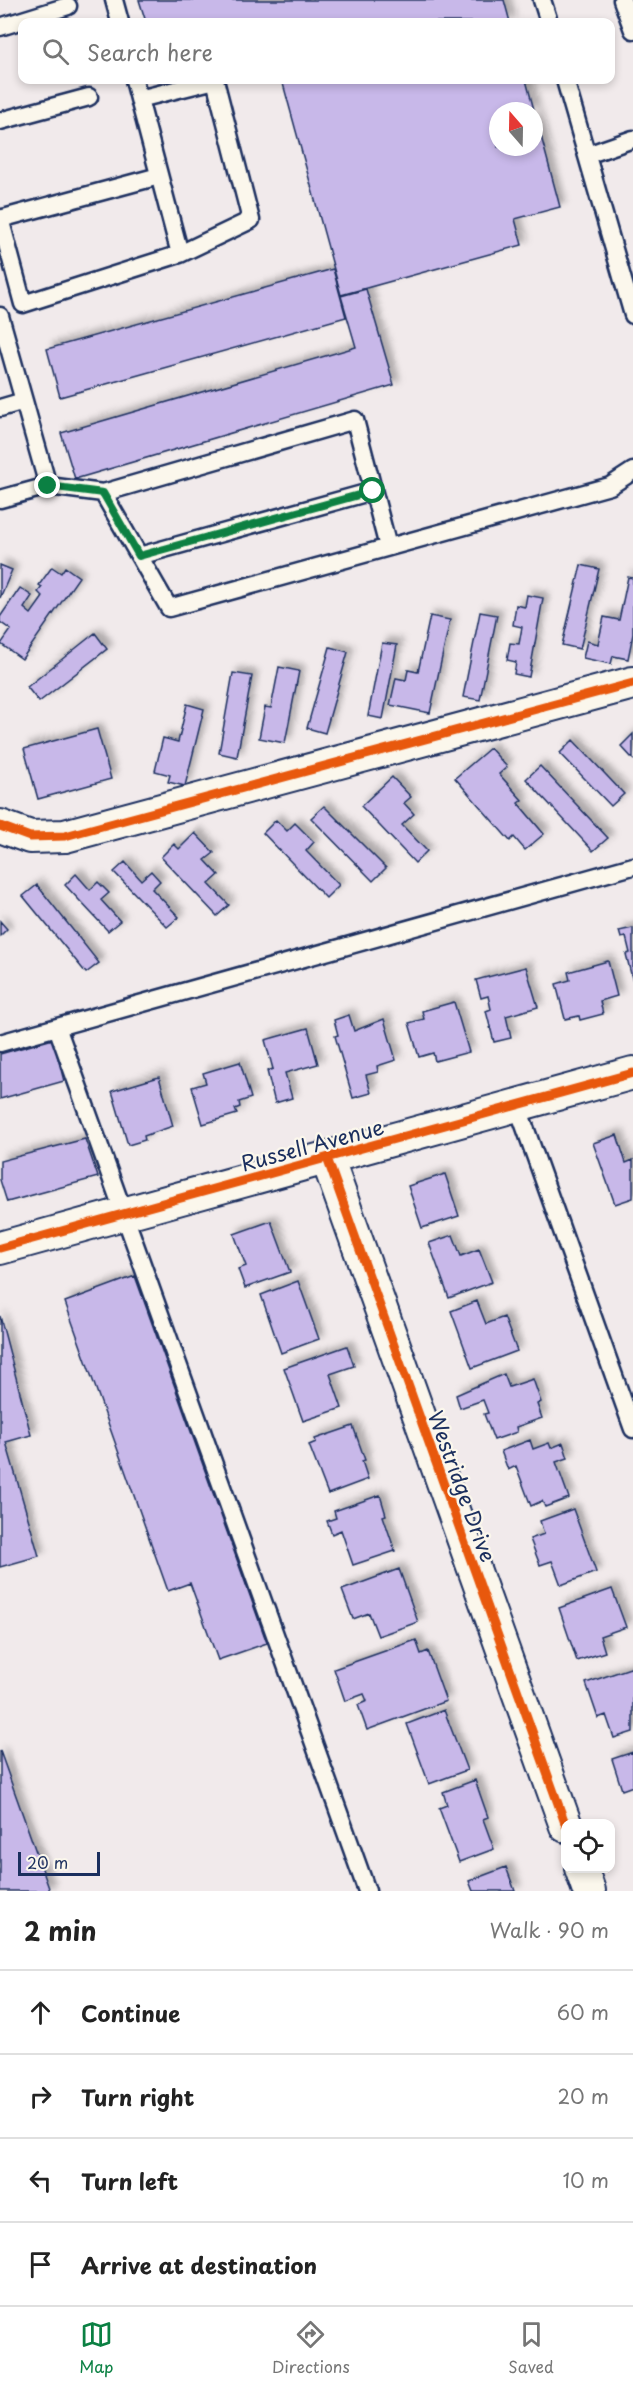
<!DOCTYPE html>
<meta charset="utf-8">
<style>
:root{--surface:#fff;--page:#f2f2f2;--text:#222;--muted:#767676;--line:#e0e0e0;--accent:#0b8043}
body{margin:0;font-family:"Playpen Sans",sans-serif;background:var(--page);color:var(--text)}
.controls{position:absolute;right:18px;bottom:18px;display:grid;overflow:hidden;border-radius:12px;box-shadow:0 3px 9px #0003}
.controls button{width:54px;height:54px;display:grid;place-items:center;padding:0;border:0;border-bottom:2px solid var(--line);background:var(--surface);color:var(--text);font:30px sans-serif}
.compass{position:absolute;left:489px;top:102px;width:54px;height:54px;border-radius:50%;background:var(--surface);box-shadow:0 3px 9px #0003;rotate:340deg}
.scale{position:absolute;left:18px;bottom:15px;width:82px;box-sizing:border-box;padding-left:6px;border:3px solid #1b2f5e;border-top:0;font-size:16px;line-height:21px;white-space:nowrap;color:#1b2f5e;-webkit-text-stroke:4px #fbf7ec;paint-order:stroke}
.stop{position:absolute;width:18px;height:18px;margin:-14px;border:4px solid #0b8043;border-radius:50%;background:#fff}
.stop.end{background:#0b8043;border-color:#fff;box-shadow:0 2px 6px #0008}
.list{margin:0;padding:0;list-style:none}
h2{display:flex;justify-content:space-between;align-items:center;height:78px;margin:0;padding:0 24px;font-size:26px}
h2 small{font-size:20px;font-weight:400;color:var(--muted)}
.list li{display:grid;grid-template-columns:39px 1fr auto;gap:18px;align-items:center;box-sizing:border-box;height:84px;padding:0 24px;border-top:2px solid var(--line)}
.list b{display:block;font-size:22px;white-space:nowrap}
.list em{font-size:20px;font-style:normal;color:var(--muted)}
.icon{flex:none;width:33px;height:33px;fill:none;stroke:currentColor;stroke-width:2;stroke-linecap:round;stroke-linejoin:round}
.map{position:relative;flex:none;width:633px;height:1891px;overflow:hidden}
.search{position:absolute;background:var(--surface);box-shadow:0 3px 9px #0003;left:18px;right:18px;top:18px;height:66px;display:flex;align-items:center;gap:15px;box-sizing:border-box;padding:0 21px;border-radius:12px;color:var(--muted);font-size:22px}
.sheet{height:414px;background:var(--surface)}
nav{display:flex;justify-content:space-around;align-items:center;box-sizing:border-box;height:84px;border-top:2px solid var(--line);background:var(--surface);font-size:16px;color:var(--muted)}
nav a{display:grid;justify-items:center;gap:3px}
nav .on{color:var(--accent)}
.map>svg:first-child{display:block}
</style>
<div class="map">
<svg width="633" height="1891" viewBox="0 0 633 1891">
<defs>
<filter id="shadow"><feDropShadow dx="5.5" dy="-5.5" stdDeviation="3" flood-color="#0004"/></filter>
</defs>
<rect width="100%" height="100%" fill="#f1eaeb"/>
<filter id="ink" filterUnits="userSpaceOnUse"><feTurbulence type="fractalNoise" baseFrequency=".0167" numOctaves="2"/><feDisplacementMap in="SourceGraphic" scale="12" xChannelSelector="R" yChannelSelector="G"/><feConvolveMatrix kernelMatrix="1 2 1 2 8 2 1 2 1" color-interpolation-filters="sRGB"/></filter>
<g filter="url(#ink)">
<!-- building -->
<path fill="#c8b8e9" stroke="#1b2f5e" stroke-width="1.5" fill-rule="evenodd" filter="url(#shadow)" d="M 139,0 L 504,0 L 510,22 L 146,22 Z
M 282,80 L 526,80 L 560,207 L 515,219 L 522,245 L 341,295 ZM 498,111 L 534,111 L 534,147 L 498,147 Z
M 333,269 L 346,317 L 60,397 L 47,349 Z
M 366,289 L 394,385 L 75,479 L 61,433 L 356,347 L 341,296 Z
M 0,565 L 12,570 L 0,598 Z
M 581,565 L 599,569 L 580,649 L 562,645 Z
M 52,567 L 61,573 L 65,567 L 79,577 L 22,659 L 1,644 L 11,630 L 0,622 L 0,617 L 20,588 L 32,596 L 24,608 L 31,614 L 43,597 L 38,592 L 42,587 L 39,585 Z
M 628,577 L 633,578 L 633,634 L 628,659 L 613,656 L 611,664 L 583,658 L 587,641 L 598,644 L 604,617 L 619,620 Z
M 527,595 L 543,598 L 529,677 L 514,674 L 516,662 L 507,660 L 510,643 L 519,644 L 522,627 L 513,625 L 516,605 L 525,607 Z
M 480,612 L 497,615 L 480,700 L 463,697 Z
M 430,616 L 450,620 L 430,713 L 390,705 L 396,678 L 406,680 L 408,670 L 418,672 Z
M 95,633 L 107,649 L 39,702 L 27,687 Z
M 382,643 L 397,645 L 383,719 L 368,716 Z
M 330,647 L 348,652 L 325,733 L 307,728 Z
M 279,667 L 299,671 L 285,743 L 259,738 L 265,707 L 271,708 Z
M 233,673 L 252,676 L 237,757 L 219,753 Z
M 187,704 L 204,709 L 185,786 L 168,782 L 170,775 L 155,771 L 163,738 L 178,742 Z
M 97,729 L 111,779 L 38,799 L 24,749 Z
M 633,734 L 633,759 L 621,746 Z
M 573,740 L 624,794 L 611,806 L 560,753 Z
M 490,748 L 507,767 L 499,774 L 522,800 L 518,803 L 544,834 L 525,850 L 514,837 L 510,841 L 455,778 Z
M 540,766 L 608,838 L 593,851 L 526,779 Z
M 392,777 L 411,797 L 404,803 L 414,814 L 402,825 L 427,851 L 415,863 L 361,806 Z
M 324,806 L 386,868 L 373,881 L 311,818 Z
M 276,820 L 287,831 L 295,823 L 314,842 L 306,851 L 339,885 L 326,898 L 263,833 Z
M 195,833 L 214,853 L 205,860 L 219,875 L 209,884 L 229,905 L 217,916 L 161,857 L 174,844 L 179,849 Z
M 125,862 L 141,880 L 151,871 L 160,881 L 152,889 L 179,917 L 167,927 L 114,872 Z
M 76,874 L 90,890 L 98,882 L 109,893 L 101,900 L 120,921 L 108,931 L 65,885 Z
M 37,885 L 99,963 L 86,973 L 23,896 Z
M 0,921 L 7,929 L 0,936 Z
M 633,928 L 633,982 L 626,954 L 630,953 L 626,937 L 621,938 L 619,931 Z
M 608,961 L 617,996 L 600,1001 L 603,1014 L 580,1020 L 579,1016 L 565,1019 L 556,984 L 570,980 L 568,972 Z
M 526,967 L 538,1007 L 506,1016 L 511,1038 L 494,1042 L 486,1011 L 491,1009 L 488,996 L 481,998 L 476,980 Z
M 454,1002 L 469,1052 L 435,1061 L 433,1053 L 419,1057 L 409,1023 L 424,1019 L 422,1011 Z
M 349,1015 L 354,1031 L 384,1019 L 396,1060 L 377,1066 L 378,1072 L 366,1075 L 371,1093 L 353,1098 L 335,1036 L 338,1035 L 334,1020 Z
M 308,1028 L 318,1064 L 285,1073 L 292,1098 L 275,1103 L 267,1071 L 273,1069 L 265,1040 Z
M 53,1039 L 64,1081 L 0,1099 L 0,1054 Z
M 240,1062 L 251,1098 L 239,1102 L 240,1107 L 235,1109 L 237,1114 L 203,1124 L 192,1087 L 206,1083 L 203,1073 Z
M 159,1077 L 173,1126 L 144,1136 L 145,1140 L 128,1145 L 112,1091 Z
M 617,1135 L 626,1163 L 633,1160 L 633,1198 L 615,1204 L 593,1143 Z
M 85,1139 L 98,1177 L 7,1202 L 0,1180 L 0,1161 Z
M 445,1174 L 459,1216 L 422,1228 L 408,1186 Z
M 271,1221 L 290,1272 L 245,1288 L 238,1269 L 246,1266 L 234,1234 Z
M 453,1235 L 461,1256 L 479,1249 L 492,1282 L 449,1298 L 429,1243 Z
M 135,1276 L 267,1643 L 218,1660 L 190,1583 L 168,1591 L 65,1302 Z
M 298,1281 L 319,1339 L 281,1353 L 261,1295 Z
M 477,1301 L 486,1324 L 504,1317 L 517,1351 L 472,1368 L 451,1311 Z
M 0,1316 L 31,1435 L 6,1442 L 39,1556 L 0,1567 Z
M 347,1346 L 354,1366 L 330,1374 L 342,1408 L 303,1421 L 284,1368 Z
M 504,1374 L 509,1387 L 533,1379 L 541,1402 L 537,1404 L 542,1418 L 516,1427 L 517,1432 L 494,1440 L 484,1414 L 488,1413 L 483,1400 L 460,1408 L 456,1395 Z
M 353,1426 L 365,1460 L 362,1461 L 368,1479 L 328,1494 L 309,1445 L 316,1442 L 315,1439 Z
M 530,1440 L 533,1449 L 549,1443 L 551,1448 L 563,1443 L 568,1458 L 556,1462 L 569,1498 L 545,1507 L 542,1501 L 531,1506 L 516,1466 L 508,1470 L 501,1451 Z
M 380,1495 L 386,1515 L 383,1516 L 395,1551 L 353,1565 L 341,1530 L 332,1534 L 327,1521 L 336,1518 L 334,1511 Z
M 573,1509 L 596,1572 L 561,1585 L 552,1561 L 540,1565 L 530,1539 L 544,1534 L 540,1521 Z
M 399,1569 L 418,1622 L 378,1636 L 369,1613 L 353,1619 L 342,1590 Z
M 612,1589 L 626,1627 L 600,1636 L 605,1652 L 577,1661 L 559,1608 Z
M 416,1640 L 421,1654 L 428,1651 L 446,1701 L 367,1730 L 358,1705 L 367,1701 L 364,1694 L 345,1701 L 334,1669 Z
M 633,1667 L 633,1732 L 614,1738 L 606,1715 L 598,1718 L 586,1683 Z
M 444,1710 L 467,1770 L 429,1784 L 407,1724 Z
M 0,1751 L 50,1891 L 0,1891 Z
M 633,1752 L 633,1786 L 622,1790 L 612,1759 Z
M 475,1780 L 488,1817 L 483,1819 L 494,1849 L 459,1862 L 439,1808 L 447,1805 L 443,1792 Z
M 506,1867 L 515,1891 L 473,1891 L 469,1881 Z"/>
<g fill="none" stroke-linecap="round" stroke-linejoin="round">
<!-- service casing -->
<g stroke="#1b2f5e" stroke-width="21">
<path id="service" d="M 114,0 L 120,22
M 542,0 L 549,22
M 622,0 L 633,30
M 0,27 L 68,6
M 565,80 L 633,315
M 139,99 L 215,80 L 251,220 L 180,254
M 0,121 L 89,97
M 587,155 L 633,139
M 0,218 L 23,304 L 180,254 L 134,80
M 0,219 L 159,176
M 0,316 L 48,486
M 0,408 L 24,401
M 0,499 L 48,486 L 103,493
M 388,547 L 355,420 L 103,493 L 169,608 L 610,486 L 633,471
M 139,556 L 373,491
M 57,1027 L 367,1891
M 0,1043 L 633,866
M 517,1105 L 633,1429"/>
</g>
<!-- minor casing -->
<g stroke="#1b2f5e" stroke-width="36">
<path id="minor" d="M 0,826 L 30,837 L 65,836 L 633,683
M 327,1158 L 566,1826
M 0,1248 L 633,1073
M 581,1868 L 589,1891"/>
</g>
<!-- service -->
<use href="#service" stroke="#fbf7ec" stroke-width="16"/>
<!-- minor -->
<use href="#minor" stroke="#fbf7ec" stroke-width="32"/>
<!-- cycleway casing -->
<g stroke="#fbf7ec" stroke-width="13">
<path id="cycleway" d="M 0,826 L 30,837 L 65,836 L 633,683
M 327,1158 L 566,1826
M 0,1248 L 633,1073"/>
</g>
<!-- cycleway -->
<use href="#cycleway" stroke="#e8590c" stroke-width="9"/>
</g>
</g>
<g fill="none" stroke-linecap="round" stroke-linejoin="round" filter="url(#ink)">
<!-- route -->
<path stroke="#0b8043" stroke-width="8" d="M 48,486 L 103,493 L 139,556 L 373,491"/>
</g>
<g text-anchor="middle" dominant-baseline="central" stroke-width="4.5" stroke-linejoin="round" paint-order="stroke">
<!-- street labels -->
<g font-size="21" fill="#1b2f5e" stroke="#fbf7ec">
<text transform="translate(312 1144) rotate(-15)">Russell Avenue</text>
<text transform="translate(463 1486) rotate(70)">Westridge Drive</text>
</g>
</g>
</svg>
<div class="controls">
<button><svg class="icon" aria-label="locate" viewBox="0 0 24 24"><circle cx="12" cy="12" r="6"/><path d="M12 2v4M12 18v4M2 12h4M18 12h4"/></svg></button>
</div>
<svg class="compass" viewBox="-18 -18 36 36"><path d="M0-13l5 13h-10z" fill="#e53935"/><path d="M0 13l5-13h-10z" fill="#767676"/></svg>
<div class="scale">20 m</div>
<div class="stop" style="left:373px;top:491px"></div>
<div class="stop end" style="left:48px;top:486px"></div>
<div class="search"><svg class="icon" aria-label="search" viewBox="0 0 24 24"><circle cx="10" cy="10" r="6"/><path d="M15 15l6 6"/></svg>Search here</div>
</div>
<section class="sheet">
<h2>2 min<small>Walk · 90 m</small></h2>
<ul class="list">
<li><svg class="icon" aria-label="ahead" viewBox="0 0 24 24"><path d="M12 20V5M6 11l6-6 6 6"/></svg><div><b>Continue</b></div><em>60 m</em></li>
<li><svg class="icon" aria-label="right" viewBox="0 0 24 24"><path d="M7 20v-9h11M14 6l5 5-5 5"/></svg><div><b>Turn right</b></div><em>20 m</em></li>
<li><svg class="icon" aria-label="left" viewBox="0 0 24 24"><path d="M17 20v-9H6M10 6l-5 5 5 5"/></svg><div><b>Turn left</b></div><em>10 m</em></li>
<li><svg class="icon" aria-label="arrive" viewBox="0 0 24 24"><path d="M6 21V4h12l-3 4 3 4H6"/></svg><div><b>Arrive at destination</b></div></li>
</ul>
</section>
<nav>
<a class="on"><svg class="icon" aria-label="map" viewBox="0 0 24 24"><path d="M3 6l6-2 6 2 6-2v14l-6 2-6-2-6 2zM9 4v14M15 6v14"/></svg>Map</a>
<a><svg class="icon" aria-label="directions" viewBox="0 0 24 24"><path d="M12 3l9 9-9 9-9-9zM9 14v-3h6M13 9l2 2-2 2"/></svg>Directions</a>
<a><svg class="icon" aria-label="saved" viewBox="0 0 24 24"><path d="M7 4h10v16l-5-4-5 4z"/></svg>Saved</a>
</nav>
